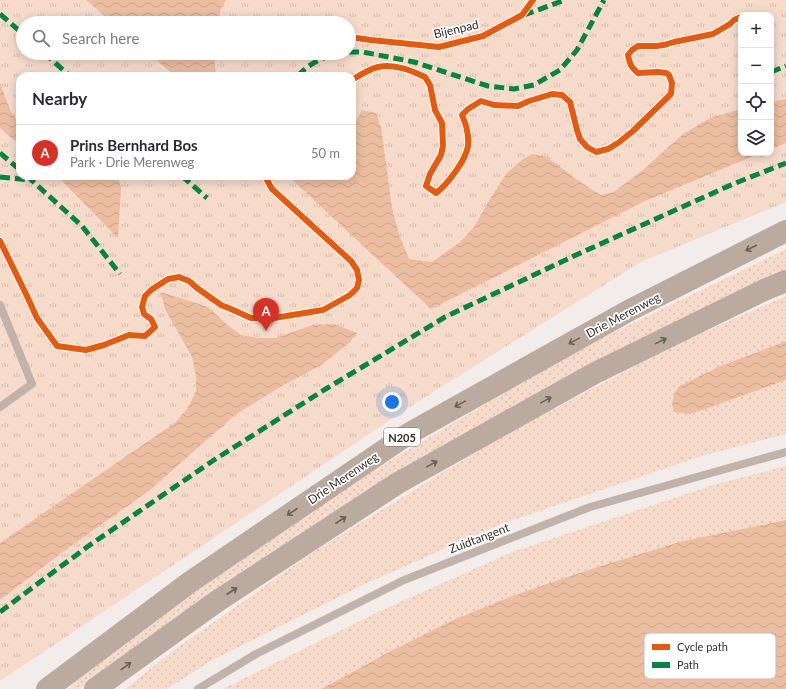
<!DOCTYPE html>
<meta charset="utf-8">
<style>
:root{--surface:#fff;--page:#f7f7f7;--text:#2b2b33;--muted:#7c7c81;--line:#e1e1e2;--accent:#d93025}
body{margin:0;font-family:Lato,sans-serif;background:var(--page);color:var(--text)}
.controls{position:absolute;right:12px;top:12px;display:grid;overflow:hidden;border-radius:8px;box-shadow:0 2px 10px #0003}
.controls button{width:36px;height:36px;display:grid;place-items:center;padding:0;border:0;border-bottom:1px solid var(--line);background:var(--surface);color:var(--text);font:20px sans-serif}
.you{position:absolute;left:392px;top:402px;width:14px;height:14px;margin:-10px;border:3px solid #fff;border-radius:50%;background:#1a73e8;box-shadow:0 0 0 6px #1a73e833}
.badge{display:grid;place-items:center;width:26px;height:26px;border-radius:50%;background:var(--accent);color:#fff;font-size:13px;font-weight:700}
.pin{position:absolute;translate:-50% -33px;filter:drop-shadow(0 1px 2px #0008)}
.pin::after{content:'';position:absolute;top:21px;width:14px;height:12px;background:inherit;clip-path:polygon(0 0,100% 0,50% 100%)}
.list{margin:0;padding:0;list-style:none}
h2{display:flex;justify-content:space-between;align-items:center;height:52px;margin:0;padding:0 16px;font-size:17px}
h2 small{font-size:13px;font-weight:400;color:var(--muted)}
.list li{display:grid;grid-template-columns:26px 1fr auto;gap:12px;align-items:center;box-sizing:border-box;height:56px;padding:0 16px;border-top:1px solid var(--line)}
.list b{display:block;font-size:15px;white-space:nowrap}
.list p{margin:0;font-size:13px;white-space:nowrap;color:var(--muted)}
.list em{font-size:13px;font-style:normal;color:var(--muted)}
.icon{flex:none;width:22px;height:22px;fill:none;stroke:currentColor;stroke-width:2;stroke-linecap:round;stroke-linejoin:round}
.map{position:relative;flex:none;width:786px;height:689px;overflow:hidden}
.search{position:absolute;background:var(--surface);box-shadow:0 2px 10px #0003;left:16px;top:16px;width:340px;height:44px;display:flex;align-items:center;gap:10px;box-sizing:border-box;padding:0 14px;border-radius:22px;color:var(--muted);font-size:15px}
.panel{position:absolute;background:var(--surface);box-shadow:0 2px 10px #0003;left:16px;top:72px;width:340px;height:108px;border-radius:12px}
.map>svg:first-child{display:block}
</style>
<div class="map">
<svg width="786" height="689" viewBox="0 0 786 689">
<defs>
<pattern id="grass-dots" width="8" height="8" patternUnits="userSpaceOnUse"><rect width="8" height="8" fill="#f6dbcb"/><path d="M2 2h.1M6 6h.1" fill="none" stroke="#d3bcae" stroke-width="1.8" stroke-linecap="round"/></pattern>
<pattern id="park-tufts" width="24" height="20" patternUnits="userSpaceOnUse"><rect width="24" height="20" fill="#f6dbcb"/><path d="M3 7l-1-3M5 7V3M7 7l1-3M15 17l-1-3M17 17v-4M19 17l1-3" fill="none" stroke="#d3bcae"/></pattern>
<pattern id="water-waves" width="16" height="10" patternUnits="userSpaceOnUse"><rect width="16" height="10" fill="#ecbda0"/><path d="M0 5q4-4 8 0t8 0" fill="none" stroke="#cba38a"/></pattern>
</defs>
<rect width="100%" height="100%" fill="#f2edea"/>
<!-- grass -->
<path fill="url(#grass-dots)" d="M 786,249 L 786,271 L 716,302 L 118,660 L 80,689 L 68,689 L 85,673 L 184,599 L 344,488 L 575,351 Z
M 786,296 L 786,341 L 718,367 L 678,387 L 674,412 L 688,414 L 700,411 L 786,380 L 786,434 L 705,455 L 501,524 L 365,584 L 209,662 L 167,689 L 125,689 L 174,650 L 315,551 L 491,443 L 668,348 Z
M 786,466 L 786,520 L 683,541 L 594,568 L 512,596 L 451,621 L 389,652 L 321,689 L 223,689 L 378,612 L 512,552 L 713,485 Z"/>
<!-- park -->
<path fill="url(#park-tufts)" fill-rule="evenodd" d="M 0,0 L 786,0 L 786,202 L 641,262 L 408,408 L 0,681 ZM 741,15 L 771,15 L 771,153 L 741,153 ZM 23,23 L 349,23 L 349,53 L 23,53 ZM 20,76 L 352,76 L 352,176 L 20,176 Z"/>
<!-- water -->
<path fill="url(#water-waves)" d="M 86,0 L 226,0 L 221,8 L 218,23 L 113,23 Z
M 148,53 L 214,53 L 216,76 L 175,76 Z
M 0,83 L 11,112 L 20,124 L 20,145 L 0,128 Z
M 786,99 L 786,143 L 771,149 L 771,102 Z
M 741,109 L 741,153 L 761,153 L 645,201 L 431,309 L 288,176 L 352,176 L 352,128 L 362,110 L 376,113 L 381,127 L 392,208 L 400,237 L 409,259 L 432,262 L 459,243 L 474,227 L 487,204 L 506,174 L 523,159 L 532,154 L 552,158 L 549,159 C 566,171 583,185 601,195 L 614,192 L 644,169 L 683,134 L 710,118 Z
M 57,176 L 118,176 L 121,187 L 118,238 Z
M 161,292 L 208,307 L 229,326 L 241,335 L 258,338 L 275,338 L 313,325 L 334,324 L 357,333 L 349,343 L 321,365 L 282,386 L 235,415 L 150,490 L 64,551 L 0,600 L 0,543 L 176,422 L 189,406 L 196,391 L 196,376 L 192,357 L 165,309 Z
M 786,341 L 786,380 L 700,411 L 688,414 L 674,412 L 672,404 L 674,395 L 678,387 L 718,367 Z
M 786,520 L 786,689 L 321,689 L 389,652 L 451,621 L 512,596 L 594,568 L 683,541 Z"/>
<g fill="none" stroke-linecap="round" stroke-linejoin="round">
<!-- service -->
<path stroke="#c2b3aa" stroke-width="8" d="M 0,305 L 32,384 L 0,407
M 198,689 L 256,654 L 404,580 L 590,507 L 786,452"/>
<!-- trunk -->
<path stroke="#bbaaa0" stroke-width="22" d="M 47,689 L 190,582 L 408,434 L 630,310 L 786,231
M 95,689 L 216,602 L 398,483 L 595,373 L 764,290 L 786,281"/>
<!-- quiet -->
<path stroke="#00873e" stroke-width="5" stroke-dasharray="10 5" stroke-linecap="butt" d="M 0,14 L 23,34
M 524,15 L 565,0
M 349,52 L 363,52 L 414,62 L 488,86 L 514,89 L 534,85 L 560,70 L 577,50 L 604,0
M 44,53 L 70,76
M 771,72 L 786,66
M 298,76 C 308,64 321,59 335,53
M 0,153 L 20,170
M 27,176 L 82,226 L 120,274
M 182,176 L 207,198
M 0,177 L 31,180
M 0,612 L 87,547 L 214,460 L 324,390 L 445,317 L 576,255 L 733,184 L 786,163"/>
<!-- cycleway casing -->
<g stroke="#fff" stroke-width="8">
<path id="cycleway" d="M 349,37 L 371,40 L 439,47 L 483,36 L 522,15 L 533,0
M 352,80 C 360,75 369,69 378,67 C 394,63 411,70 425,77 L 430,85 L 435,110 L 442,123 L 443,146 L 441,155 L 430,174 L 426,186 L 436,193 C 447,185 466,160 468,146 C 469,136 466,124 462,115 L 468,109 L 481,101 L 494,105 L 518,106 L 529,101 L 552,94 L 562,95 L 570,102 L 577,130 L 580,139 L 587,147 L 596,152 L 608,149 L 618,143 L 633,131 L 671,94 L 672,83 L 669,75 L 666,73 L 658,72 L 638,73 C 631,67 630,65 628,55 L 632,50 L 638,46 L 656,46 L 664,45 L 674,42 L 713,34 L 730,24 L 734,20 L 741,17
M 0,241 L 26,294 L 37,318 L 57,346 L 86,350 L 104,345 L 129,335 L 145,336 L 155,327 L 151,319 L 144,314 L 142,307 L 145,296 L 151,290 L 168,279 L 179,277 L 189,281 L 197,288 L 221,305 L 231,309 L 251,318 L 274,318 L 323,310 L 350,295 L 357,288 L 359,280 L 357,270 L 351,261 L 272,189 L 267,180 L 268,176"/>
</g>
<!-- cycleway -->
<use href="#cycleway" stroke="#e8590c" stroke-width="6"/>
</g>
<!-- one-way arrows -->
<defs><path id="oneway-shaft" d="M-6 0H5M1.5-3L5.5 0L1.5 3" fill="none" stroke-width="1.6" stroke-linecap="round" stroke-linejoin="round"/></defs>
<g stroke="#69605a">
<use href="#oneway-shaft" transform="translate(751 248) rotate(153)"/>
<use href="#oneway-shaft" transform="translate(574 341) rotate(151)"/>
<use href="#oneway-shaft" transform="translate(661 341) rotate(-26)"/>
<use href="#oneway-shaft" transform="translate(546 400) rotate(-29)"/>
<use href="#oneway-shaft" transform="translate(460 404) rotate(151)"/>
<use href="#oneway-shaft" transform="translate(432 464) rotate(-29)"/>
<use href="#oneway-shaft" transform="translate(292 512) rotate(146)"/>
<use href="#oneway-shaft" transform="translate(341 520) rotate(-33)"/>
<use href="#oneway-shaft" transform="translate(232 591) rotate(-33)"/>
<use href="#oneway-shaft" transform="translate(126 666) rotate(-36)"/>
</g>
<g text-anchor="middle" dominant-baseline="central" stroke-width="3.5" stroke-linejoin="round" paint-order="stroke">
<!-- shield labels -->
<rect fill="#fff" stroke="#706d6b" stroke-width="1" x="384" y="428" width="36" height="18" rx="3"/>
<g font-size="11" font-weight="bold" fill="#322f2c">
<text x="402" y="437">N205</text>
</g>
<!-- street labels -->
<g font-size="12" fill="#322f2c" stroke="#fff">
<text transform="translate(456 29) rotate(-13)">Bijenpad</text>
<text transform="translate(623 315) rotate(-28)">Drie Merenweg</text>
<text transform="translate(343 478) rotate(-34)">Drie Merenweg</text>
<text transform="translate(479 538) rotate(-21)">Zuidtangent</text>
</g>
</g>
<!-- legend -->
<rect x="644" y="633" width="132" height="46" rx="6" fill="#fff" stroke="#c2c1c0" stroke-width="1"/>
<rect x="652" y="644" width="18" height="6" fill="#e8590c"/>
<rect x="652" y="662" width="18" height="6" fill="#00873e"/>
<g font-size="11" fill="#322f2c">
<text x="677" y="651">Cycle path</text>
<text x="677" y="669">Path</text>
</g>
</svg>
<div class="controls">
<button>+</button>
<button>−</button>
<button><svg class="icon" aria-label="locate" viewBox="0 0 24 24"><circle cx="12" cy="12" r="6"/><path d="M12 2v4M12 18v4M2 12h4M18 12h4"/></svg></button>
<button><svg class="icon" aria-label="layers" viewBox="0 0 24 24"><path d="M12 4l9 5-9 5-9-5zM3 14l9 5 9-5"/></svg></button>
</div>
<div class="you"></div>
<div class="pin badge" style="left:266px;top:331px">A</div>
<div class="search"><svg class="icon" aria-label="search" viewBox="0 0 24 24"><circle cx="10" cy="10" r="6"/><path d="M15 15l6 6"/></svg>Search here</div>
<section class="panel">
<h2>Nearby<small></small></h2>
<ul class="list">
<li><span class="badge">A</span><div><b>Prins Bernhard Bos</b><p>Park · Drie Merenweg</p></div><em>50 m</em></li>
</ul>
</section>
</div>
